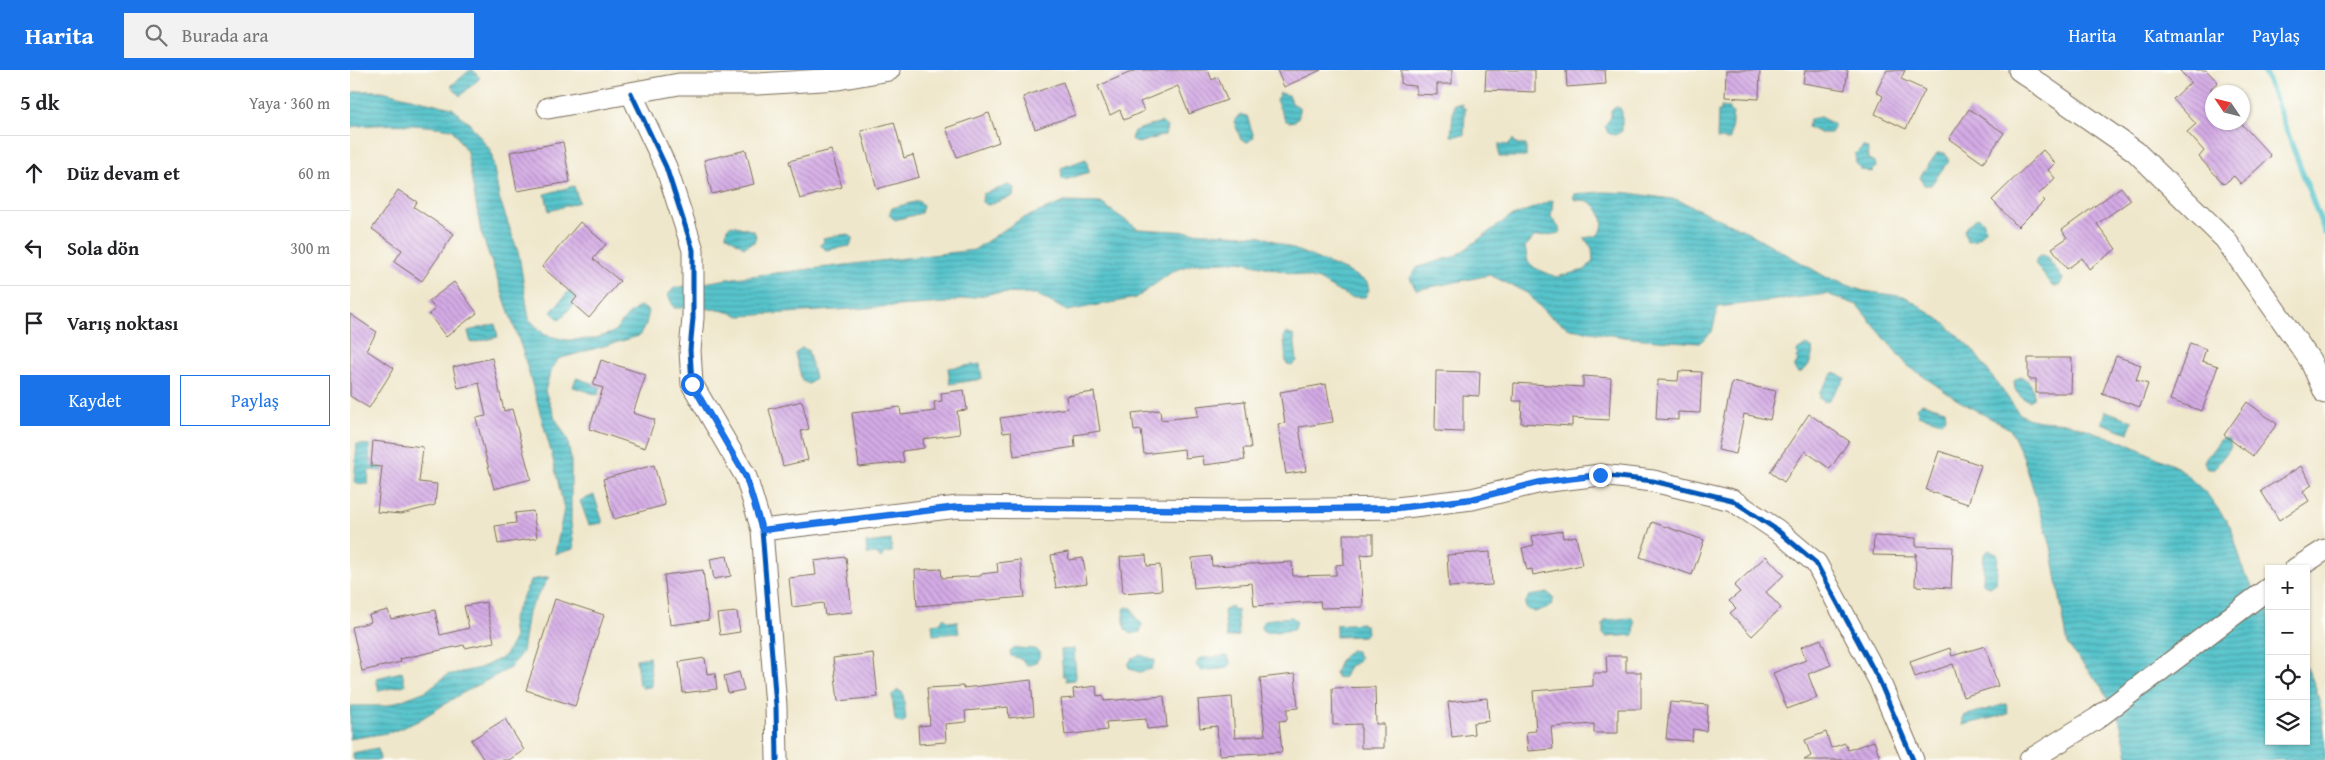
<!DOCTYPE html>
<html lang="tr">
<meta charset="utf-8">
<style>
:root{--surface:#fff;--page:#f2f2f2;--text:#202124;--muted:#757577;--line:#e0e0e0;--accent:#1a73e8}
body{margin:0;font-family:"Gentium Book Plus",serif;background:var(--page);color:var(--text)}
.controls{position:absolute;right:15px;bottom:15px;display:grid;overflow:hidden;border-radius:0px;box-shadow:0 1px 4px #0004}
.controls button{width:45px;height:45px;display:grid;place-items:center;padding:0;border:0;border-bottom:1px solid var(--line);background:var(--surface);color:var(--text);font:25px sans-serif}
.compass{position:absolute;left:1855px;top:15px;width:45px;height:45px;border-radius:50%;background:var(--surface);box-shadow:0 1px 4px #0004;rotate:305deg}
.stop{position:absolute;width:15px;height:15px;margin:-11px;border:4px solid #1a73e8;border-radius:50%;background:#fff}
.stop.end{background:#1a73e8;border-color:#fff;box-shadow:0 1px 5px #0008}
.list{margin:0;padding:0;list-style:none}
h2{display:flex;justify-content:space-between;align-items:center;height:65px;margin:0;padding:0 20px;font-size:21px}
h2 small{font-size:16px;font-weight:400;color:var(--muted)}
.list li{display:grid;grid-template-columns:32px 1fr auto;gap:15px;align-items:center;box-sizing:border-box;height:75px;padding:0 20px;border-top:1px solid var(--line)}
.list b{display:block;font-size:19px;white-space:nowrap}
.list em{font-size:16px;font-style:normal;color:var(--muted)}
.actions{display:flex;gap:10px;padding:15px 20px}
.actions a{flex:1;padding:11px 0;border:1px solid var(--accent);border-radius:0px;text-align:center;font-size:18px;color:var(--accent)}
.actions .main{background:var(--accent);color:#fff}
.icon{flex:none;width:28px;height:28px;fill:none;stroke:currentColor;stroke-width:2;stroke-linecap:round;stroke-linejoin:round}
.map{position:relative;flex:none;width:1975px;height:690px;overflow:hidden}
header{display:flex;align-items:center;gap:30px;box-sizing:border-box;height:70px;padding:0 25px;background:var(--accent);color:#fff}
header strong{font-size:24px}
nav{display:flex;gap:28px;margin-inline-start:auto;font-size:18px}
.search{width:350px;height:45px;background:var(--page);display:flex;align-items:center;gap:12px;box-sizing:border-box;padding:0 18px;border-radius:0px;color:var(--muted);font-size:19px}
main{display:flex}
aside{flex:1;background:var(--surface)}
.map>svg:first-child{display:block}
</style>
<header>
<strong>Harita</strong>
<div class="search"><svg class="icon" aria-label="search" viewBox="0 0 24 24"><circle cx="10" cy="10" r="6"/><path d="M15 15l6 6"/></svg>Burada ara</div>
<nav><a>Harita</a><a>Katmanlar</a><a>Paylaş</a></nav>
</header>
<main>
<aside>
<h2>5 dk<small>Yaya · 360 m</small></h2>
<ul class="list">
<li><svg class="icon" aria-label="ahead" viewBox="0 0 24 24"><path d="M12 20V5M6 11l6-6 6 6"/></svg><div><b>Düz devam et</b></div><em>60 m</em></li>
<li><svg class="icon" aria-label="left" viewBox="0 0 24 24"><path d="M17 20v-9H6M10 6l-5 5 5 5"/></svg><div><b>Sola dön</b></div><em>300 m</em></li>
<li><svg class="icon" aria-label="arrive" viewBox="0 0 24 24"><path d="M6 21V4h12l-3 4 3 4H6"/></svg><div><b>Varış noktası</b></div></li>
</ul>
<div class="actions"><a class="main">Kaydet</a><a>Paylaş</a></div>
</aside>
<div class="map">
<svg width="1975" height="690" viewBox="0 0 1975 690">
<defs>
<pattern id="water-rules" width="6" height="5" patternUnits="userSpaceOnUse" patternTransform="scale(1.25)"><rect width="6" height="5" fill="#57c4cc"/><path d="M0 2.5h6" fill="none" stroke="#499fa5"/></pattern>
<pattern id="building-back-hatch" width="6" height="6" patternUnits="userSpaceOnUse" patternTransform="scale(1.25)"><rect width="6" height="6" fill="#d4abe6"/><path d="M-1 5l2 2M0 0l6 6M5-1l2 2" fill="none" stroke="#ad8bba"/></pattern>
</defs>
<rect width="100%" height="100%" fill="#fdfcf7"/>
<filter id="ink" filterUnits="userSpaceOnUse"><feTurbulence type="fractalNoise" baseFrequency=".02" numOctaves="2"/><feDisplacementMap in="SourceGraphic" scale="10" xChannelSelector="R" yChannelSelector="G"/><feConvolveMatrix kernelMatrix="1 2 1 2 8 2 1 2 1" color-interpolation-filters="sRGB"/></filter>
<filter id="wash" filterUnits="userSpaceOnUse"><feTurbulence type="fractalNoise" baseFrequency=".0096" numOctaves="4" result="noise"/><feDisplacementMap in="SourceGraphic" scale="20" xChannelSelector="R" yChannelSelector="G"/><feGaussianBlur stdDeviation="1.12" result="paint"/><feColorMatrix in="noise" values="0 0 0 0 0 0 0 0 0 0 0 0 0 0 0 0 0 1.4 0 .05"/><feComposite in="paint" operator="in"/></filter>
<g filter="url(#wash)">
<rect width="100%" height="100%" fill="#efe7cb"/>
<!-- water -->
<path fill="url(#water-rules)" stroke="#497775" d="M 120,0 L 123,0 L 130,8 L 110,26 L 101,16 Z
M 10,21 L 32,21 L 102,38 L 119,53 L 141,81 L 149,127 L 169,185 L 179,249 L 195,265 L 217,270 L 243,269 L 264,262 L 278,245 L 290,236 L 299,241 L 296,254 L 289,266 L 208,289 L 200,303 L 195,321 L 205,348 L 217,368 L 221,389 L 221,453 L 224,479 L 205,484 L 214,439 L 202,385 L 173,282 L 131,162 L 117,82 L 102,59 C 67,54 34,53 0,57 L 0,23 Z
M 930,23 L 938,25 L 942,33 L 949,37 L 949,46 L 945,51 L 939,52 L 935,50 L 926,30 Z
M 1104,34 L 1112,34 L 1112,38 L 1115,38 L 1114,65 L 1101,66 Z
M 1266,37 L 1270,38 L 1272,42 L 1272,61 L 1265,65 L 1258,63 L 1255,56 L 1261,47 L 1261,40 Z
M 1371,37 L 1380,38 L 1380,42 L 1383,42 L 1380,70 L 1367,69 L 1368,41 L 1371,41 Z
M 890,44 L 897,46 L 904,67 L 898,72 L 891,70 L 884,51 Z
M 1470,47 L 1482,53 L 1484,58 L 1481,63 L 1470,63 L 1458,57 L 1460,49 Z
M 811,52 L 817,57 L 815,65 L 788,73 L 781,69 L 784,61 Z
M 1163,69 L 1167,75 L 1176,75 L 1176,87 L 1149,87 L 1149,74 L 1158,75 Z
M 1513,76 L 1518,79 L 1518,89 L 1525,92 L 1526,97 L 1522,102 L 1512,100 L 1506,93 L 1505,84 Z
M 1587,83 L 1595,83 L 1599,90 L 1581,115 L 1574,115 L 1570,107 Z
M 736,89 L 739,102 L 715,110 L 712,108 L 711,98 Z
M 659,115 L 664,118 L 663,126 L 638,135 L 632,132 L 633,124 Z
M 224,116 L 229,132 L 199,141 L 195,124 Z
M 1253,122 L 1279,123 L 1328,130 L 1398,162 L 1476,207 L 1513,221 L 1556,227 L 1593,252 L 1622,279 L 1669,343 L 1679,349 L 1691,351 L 1718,353 L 1776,373 L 1829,398 L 1857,424 L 1881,457 L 1895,505 L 1919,539 L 1919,671 L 1956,671 L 1956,596 C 1972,625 1975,658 1975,690 L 1779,690 L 1769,648 L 1753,619 L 1718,575 L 1701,476 L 1673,386 L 1660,359 L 1606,329 L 1557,295 L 1507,235 L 1477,224 L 1368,237 L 1362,262 L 1349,273 L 1281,268 L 1220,259 L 1196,243 L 1177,223 L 1140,205 L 1066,220 L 1060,208 L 1068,197 L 1106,186 L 1158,148 L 1203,130 L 1201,147 L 1210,159 L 1210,163 L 1184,167 L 1175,177 L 1178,192 L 1185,198 L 1206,207 L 1235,200 L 1243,191 L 1242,178 L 1234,168 C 1238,167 1243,167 1246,166 C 1259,158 1251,138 1240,132 C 1236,130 1230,130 1225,130 L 1223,127 L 1225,124 Z
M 568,131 L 573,135 L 571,143 L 545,150 L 539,145 L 542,138 Z
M 714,132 L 751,133 L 788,159 L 912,166 L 997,201 L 1017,212 L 1019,220 L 1015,227 L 1001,227 L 989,222 L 969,210 L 890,191 L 844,194 L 823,201 L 786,228 L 717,241 L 686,224 L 643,223 L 595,233 L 390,246 C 368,237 347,238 324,238 L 318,225 L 324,218 L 384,208 L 624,180 L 669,150 Z
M 1628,147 L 1634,152 L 1635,160 L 1626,170 L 1617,171 L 1614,160 L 1617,156 Z
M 382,155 L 404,161 L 406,166 L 404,172 L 394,177 L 376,165 L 377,158 Z
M 498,164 L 503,168 L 500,176 L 476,180 L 470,175 L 474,171 L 473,168 Z
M 1692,185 L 1696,186 L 1713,209 L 1709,216 L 1702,216 L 1685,193 L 1688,186 Z
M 219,221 L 228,229 L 210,250 L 201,242 Z
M 145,254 L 148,267 L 121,273 L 118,261 Z
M 937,263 L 944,266 L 947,291 L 942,296 L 936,293 L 934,267 Z
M 1456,275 L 1462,278 C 1464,287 1458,301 1448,303 L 1444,298 L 1448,291 L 1447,281 Z
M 451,278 L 458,280 L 465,308 L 459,314 L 452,311 L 445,284 Z
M 630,294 L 632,309 L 600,314 L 598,298 Z
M 1484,302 L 1495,308 L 1479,330 L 1475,332 L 1469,328 L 1471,324 L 1469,323 Z
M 1670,307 C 1680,310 1685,318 1683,328 L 1680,331 L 1672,328 L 1665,320 L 1664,311 Z
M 226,308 L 251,316 L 248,325 L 223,317 Z
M 1572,333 L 1595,340 L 1596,348 L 1591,352 L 1568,345 L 1567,338 Z
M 1756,341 L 1783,351 L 1778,363 L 1752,353 Z
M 1875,368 L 1879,369 L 1881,377 L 1864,399 L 1857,399 L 1854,391 L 1871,369 Z
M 7,374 L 20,375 L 19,390 L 33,392 L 33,401 L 19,400 L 18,414 L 4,413 Z
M 244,425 L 253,453 L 239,455 L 230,431 Z
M 541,470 L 542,482 L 534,483 L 531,488 L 526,484 L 517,484 L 516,473 Z
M 1639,480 L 1648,485 L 1646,513 L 1639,517 L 1633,513 L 1634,484 Z
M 199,507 L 178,542 L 172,582 L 160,598 L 109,625 L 68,651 L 42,662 L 0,669 L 0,636 L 36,636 L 76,621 L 97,605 L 130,598 L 154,587 L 164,569 L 162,549 L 181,510 Z
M 1198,523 L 1204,528 L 1201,536 L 1185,542 L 1177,539 L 1175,534 L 1179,526 Z
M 881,536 L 884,540 L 887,539 L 889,566 L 877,568 L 874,541 Z
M 776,537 L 782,538 L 786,548 L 792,554 L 790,562 L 781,564 L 775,559 L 773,540 Z
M 594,547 L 599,552 L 607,551 L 609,563 L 583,565 L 582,554 L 590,553 Z
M 942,547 L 947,552 L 943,560 L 915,563 L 911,557 L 914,550 Z
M 1282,548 L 1285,551 L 1284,565 L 1256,567 L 1253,564 L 1253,553 L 1256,550 Z
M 1012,553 L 1012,555 L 1016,555 L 1017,563 L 1013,566 L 986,567 L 986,555 Z
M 665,578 L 685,579 L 690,583 C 689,591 685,595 677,595 L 671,589 L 661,586 L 660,582 Z
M 724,579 L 726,606 L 725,610 L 716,611 L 716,606 L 713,606 L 711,580 Z
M 1000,580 L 1006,581 L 1010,588 L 1006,593 L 999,596 L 994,607 L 988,608 L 985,603 L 991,589 Z
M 790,585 L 805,590 L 802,599 L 789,602 L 780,599 L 778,595 L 782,588 Z
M 877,586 L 881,593 L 878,598 L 851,601 L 846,595 L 850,588 Z
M 299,587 L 302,614 L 300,617 L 292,618 L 292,614 L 289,615 L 286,589 Z
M 52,602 L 55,615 L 29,621 L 26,608 Z
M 548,620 L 553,623 L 556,650 L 551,653 L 545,650 L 542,625 Z
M 1656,634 L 1658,644 L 1613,655 L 1613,646 Z
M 28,678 L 30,690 L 4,690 L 2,683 Z"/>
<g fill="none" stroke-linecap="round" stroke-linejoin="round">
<!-- stream -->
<path stroke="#57c4cc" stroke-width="5.5" d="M 1914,0 L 1975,163"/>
</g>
<g id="blocks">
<!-- building -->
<path fill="url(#building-back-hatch)" d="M 786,0 L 858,0 L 862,10 L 868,7 L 877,30 L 839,44 L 828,16 L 790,32 L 794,41 L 774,50 L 770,40 L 760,45 L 748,16 Z
M 927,0 L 971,0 L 934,17 Z
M 1051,0 L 1102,0 L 1102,14 L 1087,14 L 1087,25 L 1066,24 L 1066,16 L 1053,15 L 1051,13 Z
M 1136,0 L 1185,0 L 1185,22 L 1135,20 Z
M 1216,0 L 1255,0 L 1256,14 L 1217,17 Z
M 1376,0 L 1410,0 L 1409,29 L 1375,27 Z
M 1455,0 L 1498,0 L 1495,20 L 1453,13 Z
M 1537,0 L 1555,0 L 1551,9 L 1575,20 L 1556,59 L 1525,44 L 1533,26 L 1526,22 Z
M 1829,0 L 1856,0 L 1868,12 L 1861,18 L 1862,52 L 1890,52 L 1921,86 L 1891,114 L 1884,106 L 1874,114 L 1849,87 L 1854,81 L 1837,62 L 1846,54 L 1823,29 L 1841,12 Z
M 713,12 L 725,45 L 685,59 L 673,27 Z
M 1619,39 L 1654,63 L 1633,93 L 1599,69 Z
M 639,43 L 649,72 L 607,87 L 596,58 Z
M 544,52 L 554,88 L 563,85 L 569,107 L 527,119 L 511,61 Z
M 213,72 L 220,112 L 167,121 L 160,82 Z
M 396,80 L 404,114 L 362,124 L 354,90 Z
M 481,80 L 492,117 L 450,129 L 439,91 Z
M 1693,80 L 1705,93 L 1698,100 L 1705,108 L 1688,125 L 1694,131 L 1668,157 L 1642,130 Z
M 1771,117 L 1781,130 L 1747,154 L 1766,179 L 1739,199 L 1732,188 L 1717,199 L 1702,178 L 1717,168 L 1712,160 Z
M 48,120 L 67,132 L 64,137 L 104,164 L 72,211 L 44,192 L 52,180 L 22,159 Z
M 230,152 L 256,174 L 243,189 L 270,211 L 239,248 L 222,233 L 227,227 L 192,197 Z
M 104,212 L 127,243 L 96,267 L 79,244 L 85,239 L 79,231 Z
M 0,244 L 27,262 L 16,280 L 44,298 L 19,338 L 0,326 Z
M 1840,273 L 1856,279 L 1852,291 L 1868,296 L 1852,341 L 1820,330 Z
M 1766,286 L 1791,295 L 1786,310 L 1798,314 L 1790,337 L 1752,324 Z
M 142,288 L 154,341 L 162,339 L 181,409 L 144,419 L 126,348 L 136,346 L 129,313 L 108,318 L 103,297 Z
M 1678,288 L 1722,288 L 1721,323 L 1686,323 L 1686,309 L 1678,309 Z
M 251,290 L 296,305 L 283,343 L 305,350 L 295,378 L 239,359 L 253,318 L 243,315 Z
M 1086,301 L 1130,302 L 1129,326 L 1113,325 L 1113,362 L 1085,361 Z
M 1329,301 L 1352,302 L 1350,343 L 1328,342 L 1328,350 L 1306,349 L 1308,310 L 1328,311 Z
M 1233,306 L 1261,308 L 1259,350 L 1222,348 L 1222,356 L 1171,353 L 1172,331 L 1163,331 L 1164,313 L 1233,317 Z
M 1382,312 L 1426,321 L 1420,350 L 1394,344 L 1386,384 L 1368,380 Z
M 976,314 L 983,352 L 949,357 L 956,401 L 936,404 L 928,354 L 935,353 L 930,322 Z
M 614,320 L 617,340 L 607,341 L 610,364 L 573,369 L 574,378 L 552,381 L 554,392 L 509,397 L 502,343 L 550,337 L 551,345 L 585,341 L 584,332 L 592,331 L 591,323 Z
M 744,322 L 750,361 L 724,365 L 725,377 L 664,386 L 661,362 L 653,363 L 650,348 L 718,338 L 716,326 Z
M 452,331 L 459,359 L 451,361 L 458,390 L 433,396 L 419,339 Z
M 895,331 L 901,378 L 893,378 L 895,390 L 854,395 L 853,386 L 835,388 L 834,379 L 794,384 L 791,360 L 784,361 L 782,343 L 810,340 L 811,350 L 848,346 L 847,336 Z
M 1897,332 L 1927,354 L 1903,386 L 1874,365 Z
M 1459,344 L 1499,371 L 1480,399 L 1455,381 L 1434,412 L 1420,402 Z
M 23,371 L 73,377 L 69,412 L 87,414 L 85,435 L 51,444 L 27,442 L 32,397 L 21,396 Z
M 1589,381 L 1631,395 L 1618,434 L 1576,420 Z
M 304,395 L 315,435 L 264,449 L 253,409 Z
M 1951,396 L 1962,415 L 1953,421 L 1959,431 L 1929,450 L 1911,421 Z
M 183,441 L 187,468 L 148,474 L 145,456 L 166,453 L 165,443 Z
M 1302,452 L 1354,470 L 1342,505 L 1290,487 Z
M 1212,461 L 1213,468 L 1226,466 L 1232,495 L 1183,505 L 1182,499 L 1177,500 L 1172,478 L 1184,475 L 1182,466 Z
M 993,464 L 1023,464 L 1023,484 L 1011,485 L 1013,537 L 971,538 L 970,531 L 904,536 L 902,513 L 844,518 L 842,488 L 861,486 L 862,496 L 942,492 L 943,506 L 986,505 L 986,495 L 994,494 Z
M 1524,466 L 1566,468 L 1566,476 L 1603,477 L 1601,518 L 1565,516 L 1566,483 L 1566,486 L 1523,485 Z
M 718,482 L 719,490 L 733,488 L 737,513 L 706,518 L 701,485 Z
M 1140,482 L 1142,515 L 1099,517 L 1097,485 Z
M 796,485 L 797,496 L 810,495 L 812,520 L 773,523 L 770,487 Z
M 377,486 L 381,506 L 364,509 L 360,489 Z
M 1416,486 L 1434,505 L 1416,522 L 1431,538 L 1402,566 L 1380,543 L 1386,538 L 1379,531 L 1390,522 L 1384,516 Z
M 496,487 L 502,542 L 475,545 L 473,533 L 442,537 L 439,508 L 466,505 L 464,491 Z
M 670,490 L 675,527 L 567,536 L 565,500 L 591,499 L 592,508 L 631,506 L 631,504 L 648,502 L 647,493 Z
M 353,500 L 359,550 L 320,555 L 314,505 Z
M 205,529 L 254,545 L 225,636 L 176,620 Z
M 136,532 L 144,572 L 115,578 L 114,575 L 50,589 L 51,592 L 12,601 L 2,557 L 21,552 L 19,545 L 38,540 L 41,549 L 85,540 L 90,565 L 119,558 L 114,536 Z
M 387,542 L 390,562 L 370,565 L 367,544 Z
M 1471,569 L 1481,595 L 1458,604 L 1467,628 L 1437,639 L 1423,603 L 1456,590 L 1451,577 Z
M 1635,576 L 1648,616 L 1613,627 L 1603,594 L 1565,607 L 1560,592 L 1600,578 L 1602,586 Z
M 523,583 L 528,627 L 488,631 L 483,588 Z
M 1256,586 L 1276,586 L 1276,602 L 1291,602 L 1291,639 L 1268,639 L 1268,663 L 1244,663 L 1244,654 L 1201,657 L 1203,679 L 1178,681 L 1176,662 L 1186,661 L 1183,621 L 1243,616 L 1243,603 L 1257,603 Z
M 355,588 L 357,604 L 365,603 L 367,619 L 333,623 L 329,592 Z
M 389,602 L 394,620 L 378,623 L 374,606 Z
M 945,604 L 948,638 L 937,639 L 937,650 L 929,651 L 932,682 L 869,685 L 867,656 L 850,658 L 848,630 L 882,627 L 885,668 L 915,665 L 910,608 Z
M 681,610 L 684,645 L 659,648 L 658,637 L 615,641 L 616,652 L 595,654 L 596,672 L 569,674 L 568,656 L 580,655 L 577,618 L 613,616 L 613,618 Z
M 746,616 L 747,626 L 753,625 L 754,631 L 814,626 L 817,657 L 797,659 L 796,649 L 756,652 L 757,660 L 715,665 L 711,629 L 724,628 L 723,619 Z
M 1025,617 L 1026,654 L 1034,654 L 1034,678 L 1011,678 L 1011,654 L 983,655 L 982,618 Z
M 1137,628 L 1139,651 L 1123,653 L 1124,664 L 1102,667 L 1098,632 Z
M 1320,632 L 1358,635 L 1356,661 L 1343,659 L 1342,671 L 1316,669 Z
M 155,649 L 174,680 L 159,690 L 134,690 L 121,670 Z
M 1476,662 L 1481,678 L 1495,673 L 1498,680 L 1524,671 L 1531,690 L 1454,690 L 1461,686 L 1455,670 Z"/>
</g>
</g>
<g filter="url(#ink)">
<use href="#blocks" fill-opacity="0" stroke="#7a6c5b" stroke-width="1"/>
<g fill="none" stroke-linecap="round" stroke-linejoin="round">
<!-- minor casing -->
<g stroke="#7a6c5b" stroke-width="23">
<path id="minor" d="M 1669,0 L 1785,81 L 1875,169 L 1960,290 L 1975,323
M 281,23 L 316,97 L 343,180 L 343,248 L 340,280 L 342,314 L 396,407 L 412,460 L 426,636 L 427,690
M 198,38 L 329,14 L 408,14 L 488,9 L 539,0
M 412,460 L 608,437 L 884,440 L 1047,438 L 1122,429 L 1191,412 L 1251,405 L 1303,411 L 1382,430 L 1427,460 L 1466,493 L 1529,610 L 1563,690
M 1945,499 L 1975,480
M 1680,690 L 1746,649 L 1919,518"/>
</g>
<!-- minor -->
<use href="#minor" stroke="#fff" stroke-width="21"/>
<!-- cycleway casing -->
<g stroke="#fdfcf7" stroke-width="8">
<path id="cycleway" d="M 281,23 L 316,97 L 343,180 L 343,248 L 340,280 L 342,314 L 396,407 L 412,460 L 426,636 L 427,690
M 412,460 L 608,437 L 884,440 L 1047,438 L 1122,429 L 1191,412 L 1251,405 L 1303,411 L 1382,430 L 1427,460 L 1466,493 L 1529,610 L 1563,690"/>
</g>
<!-- cycleway -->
<use href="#cycleway" stroke="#0057b8" stroke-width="5"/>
</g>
</g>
<g fill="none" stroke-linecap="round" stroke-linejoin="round" filter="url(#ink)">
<!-- route -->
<path stroke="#1a73e8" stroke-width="6" d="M 342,314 L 396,407 L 412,460 L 608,437 L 884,440 L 1048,438 L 1122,429 L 1191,412 L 1250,405"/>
</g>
</svg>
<div class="controls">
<button>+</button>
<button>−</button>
<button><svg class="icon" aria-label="locate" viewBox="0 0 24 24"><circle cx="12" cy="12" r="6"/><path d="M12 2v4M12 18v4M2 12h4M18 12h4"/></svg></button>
<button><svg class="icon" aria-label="layers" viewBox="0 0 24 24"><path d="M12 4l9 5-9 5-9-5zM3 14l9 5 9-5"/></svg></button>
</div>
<svg class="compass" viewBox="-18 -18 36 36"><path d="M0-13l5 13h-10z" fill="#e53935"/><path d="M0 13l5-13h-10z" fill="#757577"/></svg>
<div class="stop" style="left:342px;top:314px"></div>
<div class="stop end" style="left:1250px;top:405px"></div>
</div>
</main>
